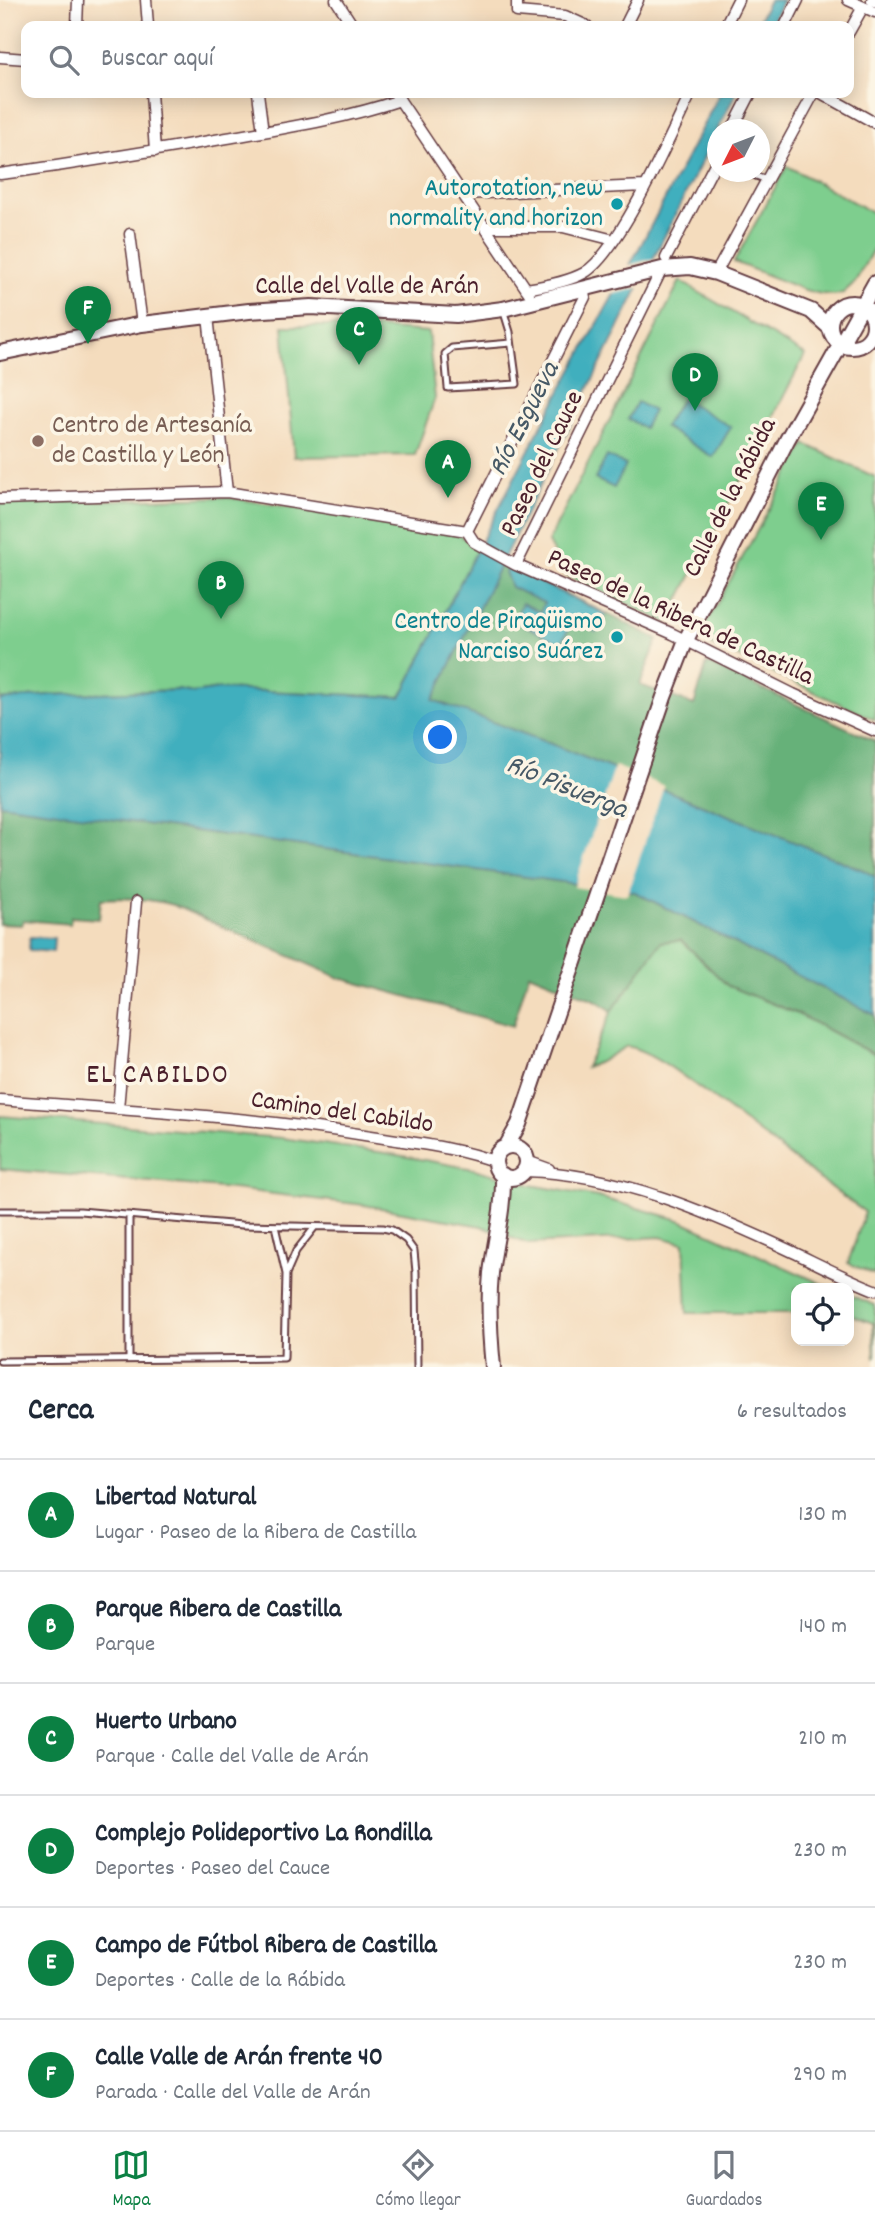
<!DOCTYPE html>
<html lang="es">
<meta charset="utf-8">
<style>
:root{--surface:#fff;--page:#f2f2f3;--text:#1f2937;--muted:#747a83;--line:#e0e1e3;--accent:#0b8043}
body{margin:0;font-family:Dekko,sans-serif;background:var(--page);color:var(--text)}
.controls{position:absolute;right:21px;bottom:21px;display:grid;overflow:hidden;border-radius:14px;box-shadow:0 4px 18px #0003}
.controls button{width:63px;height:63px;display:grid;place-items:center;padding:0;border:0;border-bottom:2px solid var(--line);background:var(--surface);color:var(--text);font:35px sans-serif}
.compass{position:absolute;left:707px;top:119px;width:63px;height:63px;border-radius:50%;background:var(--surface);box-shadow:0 4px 18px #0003;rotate:228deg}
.you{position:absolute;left:441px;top:738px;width:24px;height:24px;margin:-18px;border:5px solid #fff;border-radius:50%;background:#1a73e8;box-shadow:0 0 0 10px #1a73e833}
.badge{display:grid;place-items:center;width:46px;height:46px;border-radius:50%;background:var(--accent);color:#fff;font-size:23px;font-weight:700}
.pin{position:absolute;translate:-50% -58px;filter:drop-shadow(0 2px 4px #0008)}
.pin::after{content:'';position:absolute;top:37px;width:24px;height:21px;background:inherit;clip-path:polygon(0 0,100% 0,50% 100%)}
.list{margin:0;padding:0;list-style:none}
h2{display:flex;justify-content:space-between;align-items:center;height:91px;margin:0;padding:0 28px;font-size:30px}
h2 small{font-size:23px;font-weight:400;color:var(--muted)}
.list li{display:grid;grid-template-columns:46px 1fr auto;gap:21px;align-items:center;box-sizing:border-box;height:112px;padding:0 28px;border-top:2px solid var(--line)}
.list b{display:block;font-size:26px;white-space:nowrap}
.list p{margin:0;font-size:23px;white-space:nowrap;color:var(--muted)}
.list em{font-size:23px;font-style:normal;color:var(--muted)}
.icon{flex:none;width:38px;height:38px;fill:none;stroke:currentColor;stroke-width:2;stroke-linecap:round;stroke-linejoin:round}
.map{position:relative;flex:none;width:875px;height:1367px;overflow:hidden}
.search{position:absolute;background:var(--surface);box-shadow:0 4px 18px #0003;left:21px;right:21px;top:21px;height:77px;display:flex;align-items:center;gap:18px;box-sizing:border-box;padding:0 24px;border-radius:14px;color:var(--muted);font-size:26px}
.sheet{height:763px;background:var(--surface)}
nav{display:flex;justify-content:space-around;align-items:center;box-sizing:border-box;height:98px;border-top:2px solid var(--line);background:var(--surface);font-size:19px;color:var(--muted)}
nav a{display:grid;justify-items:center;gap:4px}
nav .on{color:var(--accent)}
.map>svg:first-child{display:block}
</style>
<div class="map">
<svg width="875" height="1367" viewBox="0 0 875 1367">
<rect width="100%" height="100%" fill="#fcf5e5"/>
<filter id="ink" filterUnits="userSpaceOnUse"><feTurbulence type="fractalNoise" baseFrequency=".0143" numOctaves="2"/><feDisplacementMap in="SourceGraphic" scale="14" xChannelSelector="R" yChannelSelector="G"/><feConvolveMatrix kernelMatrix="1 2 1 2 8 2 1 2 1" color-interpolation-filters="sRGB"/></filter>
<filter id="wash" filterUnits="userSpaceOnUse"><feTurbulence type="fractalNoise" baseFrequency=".00686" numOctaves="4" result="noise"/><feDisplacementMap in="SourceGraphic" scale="28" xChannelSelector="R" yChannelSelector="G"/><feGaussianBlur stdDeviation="1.57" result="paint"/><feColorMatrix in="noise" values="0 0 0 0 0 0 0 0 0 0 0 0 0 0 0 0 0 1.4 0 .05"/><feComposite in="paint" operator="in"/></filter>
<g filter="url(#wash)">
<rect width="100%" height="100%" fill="#f4dcbd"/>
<!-- green -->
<path fill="#7ece8e" stroke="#64765c" stroke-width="2" d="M 787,166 L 875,214 L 875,246 L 855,282 L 843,293 L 835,295 L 821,294 L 805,290 L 734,262 Z
M 680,281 L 805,355 L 667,623 L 565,575 L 548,542 Z
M 283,326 L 353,326 L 428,332 L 435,398 L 415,455 L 294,457 Z
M 805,444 L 875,477 L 875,720 L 698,638 Z
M 225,497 L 457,533 L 478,549 L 401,697 L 219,689 L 193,693 L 178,690 L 47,695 L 0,700 L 0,503 Z
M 681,940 L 728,986 L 798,1014 L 875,1055 L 875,1275 L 848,1263 L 865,1212 C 810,1174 759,1131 705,1092 C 681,1075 657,1054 627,1046 L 600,1062 L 586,1067 L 612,1011 L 661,941 Z
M 0,1116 L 282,1138 L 386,1153 L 474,1169 L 531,1185 L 598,1197 L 680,1220 L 831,1288 L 796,1288 L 796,1313 L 687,1313 L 684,1243 L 660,1237 L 528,1244 L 481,1226 L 364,1205 L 233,1189 L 0,1169 Z
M 849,1295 L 875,1305 L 875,1358 L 873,1323 L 849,1314 Z"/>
<!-- forest -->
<path fill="#66b179" stroke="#586852" stroke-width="2" d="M 501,562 L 658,639 L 640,685 L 694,705 L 707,663 L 875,741 L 875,877 L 863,870 L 551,744 L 432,700 Z
M 0,804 L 635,892 L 875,1015 L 875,1055 L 798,1014 L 728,986 L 681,940 L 661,942 L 612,1011 L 597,1001 L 529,973 L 513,1026 L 340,978 L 173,905 C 148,898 127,897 101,899 L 99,919 L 71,917 L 70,924 L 23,920 L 22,925 L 0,924 Z"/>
<!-- water -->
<path fill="#41afbe" stroke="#466774" stroke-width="2" d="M 769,0 L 783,0 L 770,26 L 756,26 Z
M 720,93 L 736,93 L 433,700 L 551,744 L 863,870 L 875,877 L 875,1015 L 635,892 L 0,804 L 0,700 L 47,695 L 179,690 L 193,693 L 219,689 L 401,697 L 538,432 L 642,243 Z
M 682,398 L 731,427 L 713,457 L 664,427 Z
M 637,402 L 653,411 L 644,428 L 628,419 Z
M 607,456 L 626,465 L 614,488 L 595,479 Z
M 508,567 L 606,614 L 596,632 L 576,620 L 570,626 L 561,644 L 514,620 L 522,603 L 540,612 L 544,603 L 511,587 L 505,572 Z
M 30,937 L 54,938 L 53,952 L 29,950 Z"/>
<!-- pier -->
<path fill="#f4dcbd" d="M 656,258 L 642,287 L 610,295 L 626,266 Z
M 615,766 L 664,786 L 627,895 L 574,887 Z"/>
</g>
<g filter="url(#ink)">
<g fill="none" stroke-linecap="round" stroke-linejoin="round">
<!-- lane casing -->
<g stroke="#643b41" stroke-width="9">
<path id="lane" d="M 753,175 L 767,180
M 503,309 L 510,332 L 517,384 L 448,388 L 445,354 L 452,348 L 511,343
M 0,1211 L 80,1211 L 242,1225 L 383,1228 L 392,1230 L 406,1240 L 414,1251 L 416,1272 L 417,1367
M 129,1215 L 129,1359
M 286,1274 L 296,1251 L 315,1227
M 0,1361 L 284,1358 L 286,1274 L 275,1226"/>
</g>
<!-- street casing -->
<g stroke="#643b41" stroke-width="13">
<path id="street" d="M 146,0 L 148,26
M 336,0 L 353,26
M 517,0 L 517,12 L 565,16 L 587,26
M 848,0 L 875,12
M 872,0 L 875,1
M 77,26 L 78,0
M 625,26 L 638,0
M 725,26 L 738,0
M 785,26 L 798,0
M 849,32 L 863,7
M 0,57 L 26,59
M 151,93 L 155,151
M 258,93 L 263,132
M 395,93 L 529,293
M 821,93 L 875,123
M 732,130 L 751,93
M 0,174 C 76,164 152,151 227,138 C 285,128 344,119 400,100
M 463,194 L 645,186
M 485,227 L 563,227 L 614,240
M 130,234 L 142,324
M 666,258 L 718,158
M 716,273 L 814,93
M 526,289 C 545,286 568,282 584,273 C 620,252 671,134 691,93
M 208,316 L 227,492
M 0,499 L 227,492 L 467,531 L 474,542 L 516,565 L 673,634 L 793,694 L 875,731
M 467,531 L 585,297
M 516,565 L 662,269
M 0,1100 C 124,1110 248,1116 371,1136 C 413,1143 456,1147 496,1162
M 118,1109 L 136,902
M 527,1161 L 549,1169
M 525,1171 C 618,1173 710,1213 793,1252 C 820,1265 847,1279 875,1290"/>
</g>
<!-- secondary casing -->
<g stroke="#643b41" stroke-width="18">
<path id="secondary" d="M830 325a22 22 0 1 1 44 0a22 22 0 1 1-44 0Z
M 0,353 L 142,324 L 249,311 L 311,307 L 456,315 L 503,309 L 662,269 L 690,267 L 716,273 L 811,311 L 830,328
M495 1162a16 16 0 1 1 32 0a16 16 0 1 1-32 0Z
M 506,1147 L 519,1124 L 664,697 L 686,640 L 787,440 L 875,283
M 493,1367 C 490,1337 488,1304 491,1273 C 495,1240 504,1209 503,1175"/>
</g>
<!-- lane -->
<use href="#lane" stroke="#fff" stroke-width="5"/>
<!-- street -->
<use href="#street" stroke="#fff" stroke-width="10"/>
<!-- secondary -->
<use href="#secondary" stroke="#fff" stroke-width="14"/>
</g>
</g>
<!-- markers -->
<g fill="#0f9aa8" stroke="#fcf5e5" stroke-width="2.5">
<circle cx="617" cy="204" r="7"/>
<circle cx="617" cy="637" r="7"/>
</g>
<circle fill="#8d6e63" stroke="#fcf5e5" stroke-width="2.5" cx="38" cy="441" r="7"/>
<g text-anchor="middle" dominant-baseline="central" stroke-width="7" stroke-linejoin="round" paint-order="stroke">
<!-- culture labels -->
<g font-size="26" fill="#0d838f" stroke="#fcf5e5" text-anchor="end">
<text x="603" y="189">Autorotation, new<tspan x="603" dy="30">normality and horizon</tspan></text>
<text x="603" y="622">Centro de Piragüismo<tspan x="603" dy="30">Narciso Suárez</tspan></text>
</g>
<!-- street labels -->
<g font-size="26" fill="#4a1f2b" stroke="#fcf5e5">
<text x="367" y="287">Calle del Valle de Arán</text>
<text transform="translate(543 464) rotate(-64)">Paseo del Cauce</text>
<text transform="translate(731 498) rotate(-63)">Calle de la Rábida</text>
<text transform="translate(680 618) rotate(25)">Paseo de la Ribera de Castilla</text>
<text transform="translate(342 1113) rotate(8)">Camino del Cabildo</text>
</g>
<!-- education labels -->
<g font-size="26" fill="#785e54" stroke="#fcf5e5" text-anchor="start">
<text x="52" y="426">Centro de Artesanía<tspan x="52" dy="30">de Castilla y León</tspan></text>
</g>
<!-- water labels -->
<g font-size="28" font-style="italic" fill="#465966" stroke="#fcf5e5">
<text transform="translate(526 420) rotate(-63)">Río Esgueva</text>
<text transform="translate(566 789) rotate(22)">Río Pisuerga</text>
</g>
<!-- neighbourhood labels -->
<g font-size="28" letter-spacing="2" fill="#4a1f2b" stroke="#fcf5e5">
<text x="158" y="1077">EL CABILDO</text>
</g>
</g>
</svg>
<div class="controls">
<button><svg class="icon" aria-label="locate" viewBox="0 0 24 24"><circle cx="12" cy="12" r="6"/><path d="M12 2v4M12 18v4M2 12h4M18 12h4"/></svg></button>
</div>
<svg class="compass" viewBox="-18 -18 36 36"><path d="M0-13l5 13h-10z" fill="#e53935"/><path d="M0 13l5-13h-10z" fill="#747a83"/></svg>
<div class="you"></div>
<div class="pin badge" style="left:448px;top:498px">A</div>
<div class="pin badge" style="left:221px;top:619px">B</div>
<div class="pin badge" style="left:359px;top:365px">C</div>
<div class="pin badge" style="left:695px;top:411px">D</div>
<div class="pin badge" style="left:821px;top:540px">E</div>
<div class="pin badge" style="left:88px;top:344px">F</div>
<div class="search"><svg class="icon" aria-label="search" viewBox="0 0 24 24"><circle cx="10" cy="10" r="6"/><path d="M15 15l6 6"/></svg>Buscar aquí</div>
</div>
<section class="sheet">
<h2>Cerca<small>6 resultados</small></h2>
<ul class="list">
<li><span class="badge">A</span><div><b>Libertad Natural</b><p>Lugar · Paseo de la Ribera de Castilla</p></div><em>130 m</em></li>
<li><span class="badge">B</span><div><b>Parque Ribera de Castilla</b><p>Parque</p></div><em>140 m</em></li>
<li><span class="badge">C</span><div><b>Huerto Urbano</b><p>Parque · Calle del Valle de Arán</p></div><em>210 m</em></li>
<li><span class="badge">D</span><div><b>Complejo Polideportivo La Rondilla</b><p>Deportes · Paseo del Cauce</p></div><em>230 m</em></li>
<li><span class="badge">E</span><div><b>Campo de Fútbol Ribera de Castilla</b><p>Deportes · Calle de la Rábida</p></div><em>230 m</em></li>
<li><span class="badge">F</span><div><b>Calle Valle de Arán frente 40</b><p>Parada · Calle del Valle de Arán</p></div><em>290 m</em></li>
</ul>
</section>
<nav>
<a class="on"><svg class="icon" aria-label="map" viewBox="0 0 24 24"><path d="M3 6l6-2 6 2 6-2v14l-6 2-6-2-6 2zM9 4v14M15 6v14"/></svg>Mapa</a>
<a><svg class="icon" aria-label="directions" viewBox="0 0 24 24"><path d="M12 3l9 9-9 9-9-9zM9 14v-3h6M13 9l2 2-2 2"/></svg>Cómo llegar</a>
<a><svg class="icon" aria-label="saved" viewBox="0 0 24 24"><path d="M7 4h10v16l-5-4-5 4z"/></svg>Guardados</a>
</nav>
